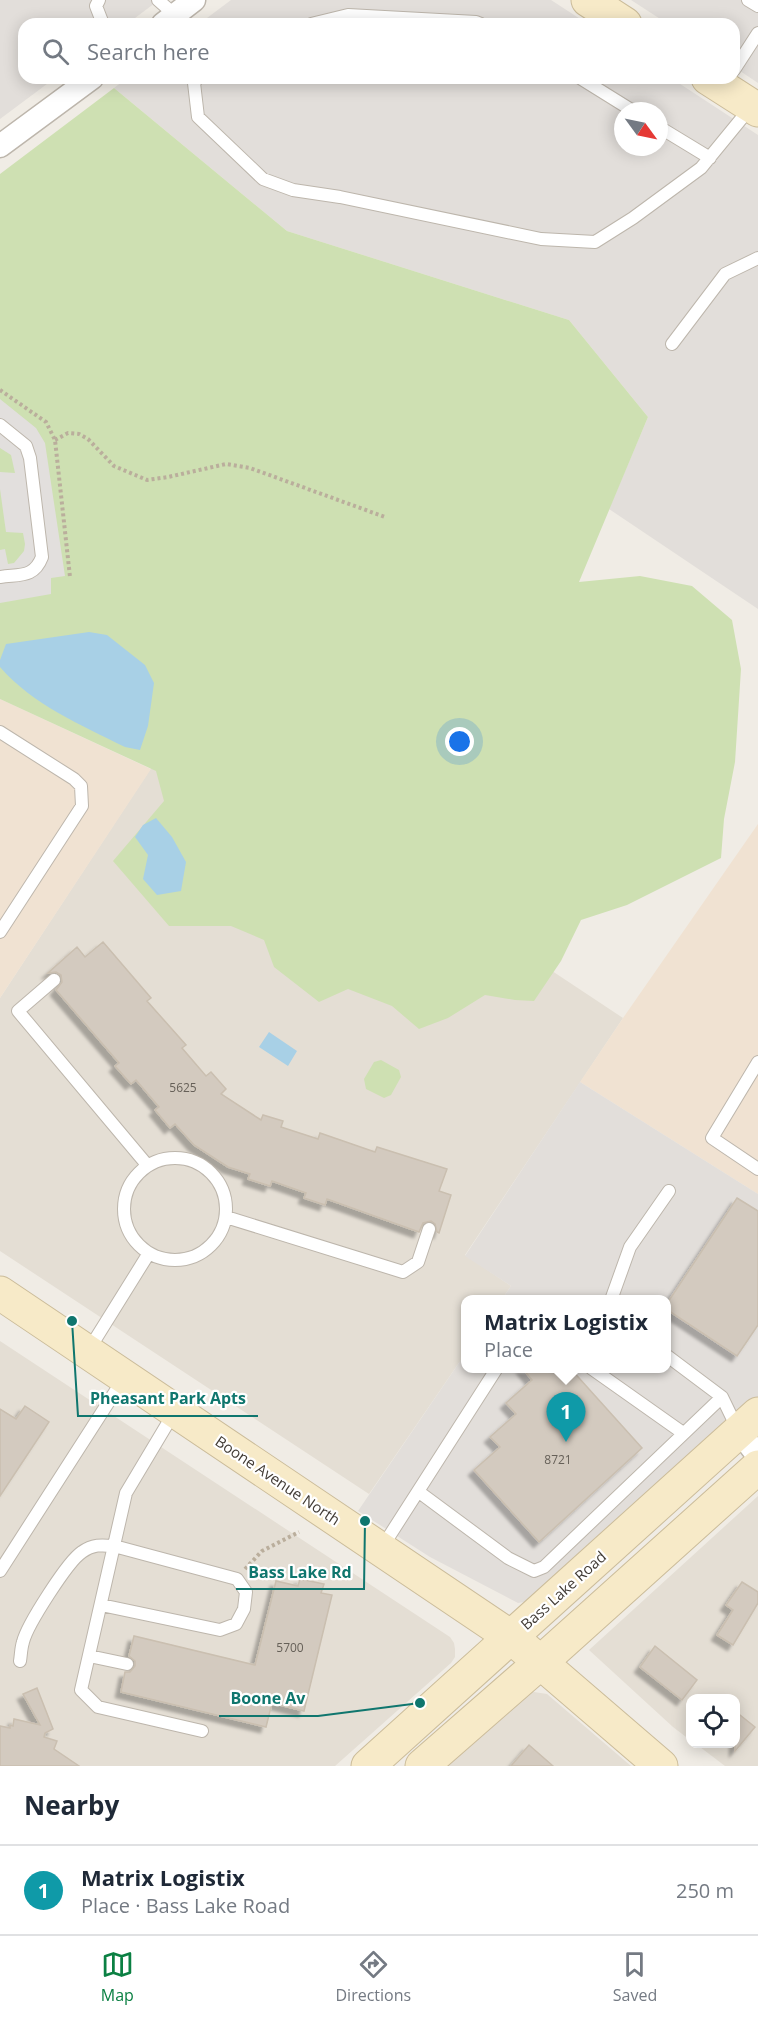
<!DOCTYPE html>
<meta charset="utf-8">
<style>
:root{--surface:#fff;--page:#f2f2f3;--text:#1f2937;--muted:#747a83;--line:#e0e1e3;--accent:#0b8043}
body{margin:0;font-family:"Open Sans",sans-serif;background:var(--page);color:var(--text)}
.controls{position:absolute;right:18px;bottom:18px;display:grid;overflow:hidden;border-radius:12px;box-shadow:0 3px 15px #0003}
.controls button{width:54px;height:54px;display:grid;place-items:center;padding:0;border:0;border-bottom:2px solid var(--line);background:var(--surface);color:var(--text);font:30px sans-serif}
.compass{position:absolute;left:614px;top:102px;width:54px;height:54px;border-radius:50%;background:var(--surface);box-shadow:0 3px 15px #0003;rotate:123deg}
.you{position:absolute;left:460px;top:742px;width:21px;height:21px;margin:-15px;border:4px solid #fff;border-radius:50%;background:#1a73e8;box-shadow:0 0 0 9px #1a73e833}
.badge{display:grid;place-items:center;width:39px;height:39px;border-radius:50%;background:var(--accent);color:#fff;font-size:20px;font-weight:700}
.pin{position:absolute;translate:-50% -50px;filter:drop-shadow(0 2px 3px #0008)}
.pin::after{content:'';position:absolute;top:32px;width:21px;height:18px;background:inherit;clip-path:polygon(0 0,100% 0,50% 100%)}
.popup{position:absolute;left:461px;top:1295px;width:210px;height:78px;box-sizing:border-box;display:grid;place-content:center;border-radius:12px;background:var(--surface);filter:drop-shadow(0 2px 4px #0005);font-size:20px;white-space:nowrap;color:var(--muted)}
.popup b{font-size:22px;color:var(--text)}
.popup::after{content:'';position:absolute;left:50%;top:100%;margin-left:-12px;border:12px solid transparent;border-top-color:var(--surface)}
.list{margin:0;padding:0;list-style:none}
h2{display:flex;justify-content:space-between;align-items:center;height:78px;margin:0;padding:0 24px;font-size:26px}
h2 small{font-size:20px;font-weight:400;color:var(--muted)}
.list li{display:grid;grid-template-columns:39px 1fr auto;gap:18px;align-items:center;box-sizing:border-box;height:90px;padding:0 24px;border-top:2px solid var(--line)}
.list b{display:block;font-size:22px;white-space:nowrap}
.list p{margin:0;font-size:20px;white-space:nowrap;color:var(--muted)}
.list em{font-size:20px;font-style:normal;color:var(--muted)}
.icon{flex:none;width:33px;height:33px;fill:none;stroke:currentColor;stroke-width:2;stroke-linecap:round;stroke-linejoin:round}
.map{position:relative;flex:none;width:758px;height:1766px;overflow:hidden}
.search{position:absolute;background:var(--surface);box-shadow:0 3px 15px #0003;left:18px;right:18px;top:18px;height:66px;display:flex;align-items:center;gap:15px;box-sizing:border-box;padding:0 21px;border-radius:18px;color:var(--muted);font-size:22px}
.sheet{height:168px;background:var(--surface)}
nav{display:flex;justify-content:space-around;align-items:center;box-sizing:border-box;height:84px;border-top:2px solid var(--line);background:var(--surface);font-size:16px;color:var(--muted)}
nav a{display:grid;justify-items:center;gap:3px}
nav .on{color:var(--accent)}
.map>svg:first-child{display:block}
</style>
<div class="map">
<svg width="758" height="1766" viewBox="0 0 758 1766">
<defs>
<filter id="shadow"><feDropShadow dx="-5.5" dy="5.5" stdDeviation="1.5" flood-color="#0004"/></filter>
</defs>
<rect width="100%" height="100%" fill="#f0ece5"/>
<!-- residential -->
<path fill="#e4ded4" d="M 180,724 L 623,1018 L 465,1255 L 511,1286 L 502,1299 L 466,1300 L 465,1354 L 369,1494 L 0,1251 L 0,998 Z
M 0,1341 L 450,1637 L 454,1643 L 455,1649 L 455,1657 L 451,1663 L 335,1766 L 0,1766 Z
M 758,1496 L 758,1766 L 725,1766 L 696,1744 L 736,1744 L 736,1698 L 690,1698 L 690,1740 L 673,1727 L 589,1650 Z
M 534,1692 L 547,1694 L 631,1766 L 441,1766 L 521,1694 Z"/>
<!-- commercial -->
<path fill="#f0e2d2" d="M 0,699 L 151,769 L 0,998 Z
M 758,824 L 758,1194 L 580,1082 L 623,1018 Z"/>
<!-- industrial -->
<path fill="#e2deda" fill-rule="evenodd" d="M 0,0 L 159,0 L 127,24 L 24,24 L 24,78 L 55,78 L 0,119 Z
M 231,0 L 551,0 L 588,24 L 199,24 Z
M 631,0 L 758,0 L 758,83 L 734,67 L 734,24 L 668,24 Z
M 127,78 L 671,78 L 758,135 L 758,609 L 609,509 L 648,417 L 569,320 L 287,231 L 114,88 ZM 623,111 L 659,111 L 659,147 L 623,147 Z
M 580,1082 L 758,1194 L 758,1398 L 535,1600 L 518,1603 L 430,1557 L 358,1511 L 465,1354 L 466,1368 L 666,1368 L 666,1300 L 502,1299 L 511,1286 L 465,1256 Z"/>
<!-- green -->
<path fill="#cee0b2" d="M 114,88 L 287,231 L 569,320 L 648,417 L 579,582 L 640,576 L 692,586 L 732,620 L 741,669 L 735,762 L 724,819 L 721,858 L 627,905 L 581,920 L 561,961 L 534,1001 L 515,1000 L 485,995 L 448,1018 L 419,1029 L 392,1006 L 348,989 L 319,1002 L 274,967 L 264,940 L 231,926 L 169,926 L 113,861 L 164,801 L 156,771 L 0,699 L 0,174 Z
M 381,1060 L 399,1070 L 401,1077 L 391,1095 L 384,1098 L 366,1089 L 364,1079 L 374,1062 Z"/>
<!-- parking -->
<path fill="#e2dfdd" d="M 0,399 L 36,428 L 45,443 L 65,576 L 51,578 L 51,594 L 0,603 L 0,550 L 5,549 L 8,564 L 14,563 L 24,551 L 25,544 L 23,533 L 6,532 L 0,489 L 0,472 L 15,473 L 11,455 L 0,448 Z"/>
<!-- water -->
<path fill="#a8d0e6" d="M 89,632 L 107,635 L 145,665 L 154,683 L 148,726 L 140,750 L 125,747 C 81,725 33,705 0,667 L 0,660 L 6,644 Z
M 156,818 L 172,837 L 186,862 L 181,891 L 157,895 L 143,879 L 148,855 L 135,837 L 143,825 Z
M 269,1032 L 297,1051 L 288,1066 L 259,1047 Z"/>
<!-- building -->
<path fill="#d3cabf" stroke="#cabfb0" stroke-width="1.5" filter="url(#shadow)" d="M 103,942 L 151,998 L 147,1001 L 186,1045 L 182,1048 L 206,1076 L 211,1072 L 226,1089 L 221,1094 L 261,1120 L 263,1115 L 283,1121 L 281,1127 L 318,1139 L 320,1133 L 375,1152 L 377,1147 L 447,1169 L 439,1191 L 451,1195 L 439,1233 L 437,1232 L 435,1224 L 431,1221 L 423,1223 L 419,1232 L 327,1199 L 325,1205 L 304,1198 L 306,1193 L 272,1181 L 270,1186 L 248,1179 L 250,1174 L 228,1167 L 194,1145 L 175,1124 L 170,1128 L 155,1110 L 159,1107 L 136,1080 L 131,1084 L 115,1066 L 119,1063 L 56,990 L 62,982 L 61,975 L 56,972 L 48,973 L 77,947 L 85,957 Z
M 737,1198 L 758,1211 L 758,1325 L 737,1356 L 666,1309 L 666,1305 Z
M 522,1368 L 570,1368 L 642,1448 L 539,1542 L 474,1470 L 500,1447 L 490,1437 L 516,1414 L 506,1403 L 532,1380 Z
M 25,1406 L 49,1422 L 0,1496 L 0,1409 L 16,1419 Z
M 300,1579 L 324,1584 L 321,1593 L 332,1595 L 304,1711 L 272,1703 L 266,1727 L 121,1692 L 125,1672 L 130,1672 L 135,1666 L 135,1661 L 129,1656 L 134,1636 L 255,1665 L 276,1581 L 298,1586 Z
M 742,1582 L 758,1592 L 758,1603 L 733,1645 L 717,1635 L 733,1610 L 726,1605 Z
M 655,1646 L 697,1680 L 682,1700 L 640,1667 Z
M 37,1688 L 53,1729 L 45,1733 L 44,1737 L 57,1741 L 54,1749 L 79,1766 L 0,1766 L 0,1726 L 10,1728 L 10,1725 L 13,1726 L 14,1719 L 40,1725 L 23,1694 Z
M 735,1711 L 755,1727 L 735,1751 Z
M 529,1745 L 553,1766 L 511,1766 Z"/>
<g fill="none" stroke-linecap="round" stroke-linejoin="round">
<!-- lane casing -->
<g stroke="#bdb6ac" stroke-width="14">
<path id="lane" d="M 99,0 L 96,6 L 103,24
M 158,0 L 175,15
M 748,0 L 758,6
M 311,24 L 348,15 L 476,22 L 481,24
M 734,70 L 758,33
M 198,78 L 194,83 L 198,117 L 263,179 L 293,190 L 340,197 L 541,239 L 595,242 L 633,218 L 701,168 L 751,107
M 580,78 L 633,111
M 659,127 L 710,158
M 672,344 L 725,274 L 758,258
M 0,425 L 26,446 L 30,458 L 42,557 C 34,578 20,574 0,577
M 0,732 L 74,779 L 81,786 L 82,806 L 0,932
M 54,980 L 18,1011 L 148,1166
M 758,1062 L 712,1138 L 758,1169
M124 1209a51 51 0 1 1 102 0a51 51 0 1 1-102 0Z
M 226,1217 L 403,1272 L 418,1262 L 429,1229
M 611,1300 L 630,1247 L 669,1191
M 88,1351 L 149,1253
M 666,1355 L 722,1397 L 738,1430
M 591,1368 L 683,1433
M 175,1411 L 126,1493 L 81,1690 L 98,1707 L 202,1731
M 419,1492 L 508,1558 L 534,1571 L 544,1567 L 722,1397
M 381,1549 L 497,1368
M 0,1571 L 124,1378
M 89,1656 L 127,1664
M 20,1661 C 21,1655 21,1648 23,1642 C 27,1625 68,1561 82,1552 C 93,1544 102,1545 114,1546 L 237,1579 L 246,1592 L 244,1609 L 236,1624 L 220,1630 L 101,1605"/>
</g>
<!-- street casing -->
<g stroke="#bdb6ac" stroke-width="25">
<path id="street" d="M 163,24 L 194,0
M 0,146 L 92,78
M 739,1431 L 758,1456"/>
</g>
<!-- secondary casing -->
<g stroke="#cbbc9a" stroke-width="35">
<path id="secondary" d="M 588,0 L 625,24
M 708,78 L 758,110
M 0,1293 L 511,1637 L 661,1766
M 368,1766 L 758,1414
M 422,1766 L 541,1662 L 758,1467"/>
</g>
<!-- path -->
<path stroke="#baae9c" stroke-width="4" stroke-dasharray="3 3" stroke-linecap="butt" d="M 0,390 L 46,422 L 55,440 L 70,577
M 55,440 L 68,433 L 79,434 L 88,439 L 114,466 L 147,480 L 168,477 L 226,464 L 250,468 L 385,517
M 245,1569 L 262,1551 L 299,1532"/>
<!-- lane -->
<use href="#lane" stroke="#fff" stroke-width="12"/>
<!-- street -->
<use href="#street" stroke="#fff" stroke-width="22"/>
<!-- secondary -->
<use href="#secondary" stroke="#f7eac8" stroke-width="33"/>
</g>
<g text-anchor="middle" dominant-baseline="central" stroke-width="4.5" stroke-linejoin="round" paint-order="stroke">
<!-- number labels -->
<g font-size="12" fill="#666058">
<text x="183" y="1087">5625</text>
<text x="558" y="1459">8721</text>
<text x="290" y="1647">5700</text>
</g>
<!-- street labels -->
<g font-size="15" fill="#423c36" stroke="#fff">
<text transform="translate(278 1480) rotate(34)">Boone Avenue North</text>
<text transform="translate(563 1590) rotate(-42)">Bass Lake Road</text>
</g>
</g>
<!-- callouts -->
<path fill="none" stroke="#0f766e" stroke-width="2" d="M72 1321L78 1416H258M365 1521L364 1589H236M420 1703L318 1716H219"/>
<g fill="#0f766e" stroke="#fff" stroke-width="2">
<circle cx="72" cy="1321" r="6"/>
<circle cx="365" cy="1521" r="6"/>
<circle cx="420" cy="1703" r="6"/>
</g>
<g font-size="16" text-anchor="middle" font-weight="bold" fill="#0f766e" stroke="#fff" stroke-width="4.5" stroke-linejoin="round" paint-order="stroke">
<text x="168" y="1404">Pheasant Park Apts</text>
<text x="300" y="1578">Bass Lake Rd</text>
<text x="268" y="1704">Boone Av</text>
</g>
</svg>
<div class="controls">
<button><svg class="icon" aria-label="locate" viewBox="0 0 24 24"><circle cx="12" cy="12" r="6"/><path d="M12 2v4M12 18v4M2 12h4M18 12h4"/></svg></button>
</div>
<svg class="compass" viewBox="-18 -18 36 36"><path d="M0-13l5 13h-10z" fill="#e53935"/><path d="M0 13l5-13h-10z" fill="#747a83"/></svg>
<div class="you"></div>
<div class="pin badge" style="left:566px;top:1442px;background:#0f9aa8">1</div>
<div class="popup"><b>Matrix Logistix</b>Place</div>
<div class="search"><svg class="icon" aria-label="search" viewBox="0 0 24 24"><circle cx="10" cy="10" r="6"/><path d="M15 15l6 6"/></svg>Search here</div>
</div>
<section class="sheet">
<h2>Nearby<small></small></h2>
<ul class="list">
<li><span class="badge" style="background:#0f9aa8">1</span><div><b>Matrix Logistix</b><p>Place · Bass Lake Road</p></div><em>250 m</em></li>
</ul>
</section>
<nav>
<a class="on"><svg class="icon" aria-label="map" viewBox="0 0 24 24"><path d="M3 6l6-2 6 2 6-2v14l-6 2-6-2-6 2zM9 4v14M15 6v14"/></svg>Map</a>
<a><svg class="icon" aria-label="directions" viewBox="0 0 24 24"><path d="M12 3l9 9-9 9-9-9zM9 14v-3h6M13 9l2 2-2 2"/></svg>Directions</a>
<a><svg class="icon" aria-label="saved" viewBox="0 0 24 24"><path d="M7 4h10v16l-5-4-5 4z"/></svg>Saved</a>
</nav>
